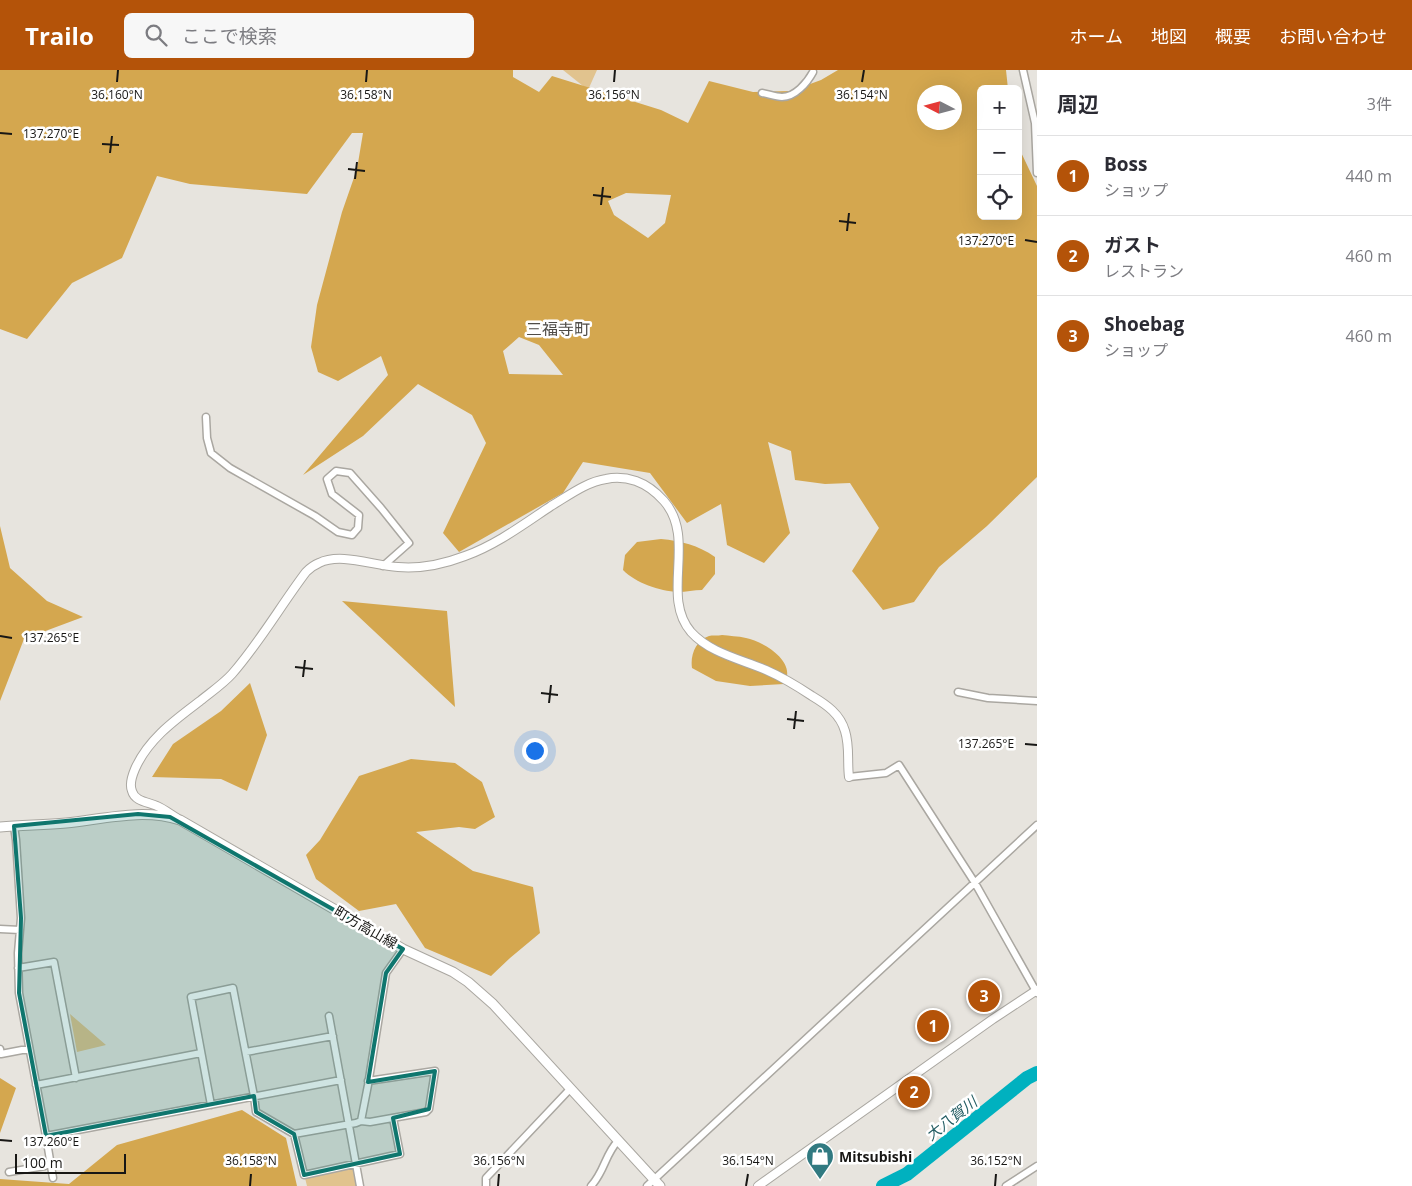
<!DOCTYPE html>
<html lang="ja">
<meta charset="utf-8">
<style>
:root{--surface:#fff;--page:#f7f7f7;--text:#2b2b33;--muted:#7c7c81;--line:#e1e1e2;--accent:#b45309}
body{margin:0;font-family:"Open Sans","Noto Sans JP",sans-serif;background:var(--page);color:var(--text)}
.controls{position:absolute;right:15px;top:15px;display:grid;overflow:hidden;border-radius:8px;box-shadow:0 5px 20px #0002}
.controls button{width:45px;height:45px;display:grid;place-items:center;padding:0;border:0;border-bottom:1px solid var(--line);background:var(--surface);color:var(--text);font:25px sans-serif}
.compass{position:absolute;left:917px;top:15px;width:45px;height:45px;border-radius:50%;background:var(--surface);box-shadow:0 5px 20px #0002;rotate:276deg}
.scale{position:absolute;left:15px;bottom:12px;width:111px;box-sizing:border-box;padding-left:5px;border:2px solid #181715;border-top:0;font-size:14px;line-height:18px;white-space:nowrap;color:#181715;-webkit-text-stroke:4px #fff;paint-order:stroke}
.you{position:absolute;left:534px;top:680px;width:18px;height:18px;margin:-12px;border:4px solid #fff;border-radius:50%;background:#1a73e8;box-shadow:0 0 0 8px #1a73e833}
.badge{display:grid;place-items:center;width:32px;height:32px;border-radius:50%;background:var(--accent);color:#fff;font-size:16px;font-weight:700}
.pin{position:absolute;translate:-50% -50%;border:2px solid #fff;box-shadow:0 1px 5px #0006}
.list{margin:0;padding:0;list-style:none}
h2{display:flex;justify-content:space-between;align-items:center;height:65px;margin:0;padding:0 20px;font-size:21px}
h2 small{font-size:16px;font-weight:400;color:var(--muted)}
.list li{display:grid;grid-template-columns:32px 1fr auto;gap:15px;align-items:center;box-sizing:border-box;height:80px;padding:0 20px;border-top:1px solid var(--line)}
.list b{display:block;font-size:19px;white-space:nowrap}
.list p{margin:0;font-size:16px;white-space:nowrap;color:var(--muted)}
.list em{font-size:16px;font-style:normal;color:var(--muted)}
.icon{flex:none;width:28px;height:28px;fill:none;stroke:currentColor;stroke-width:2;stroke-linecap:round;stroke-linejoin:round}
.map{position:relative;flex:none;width:1037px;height:1116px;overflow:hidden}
header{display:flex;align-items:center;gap:30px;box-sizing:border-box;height:70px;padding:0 25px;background:var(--accent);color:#fff}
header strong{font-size:24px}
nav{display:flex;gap:28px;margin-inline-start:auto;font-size:18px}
.search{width:350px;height:45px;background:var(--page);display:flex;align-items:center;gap:12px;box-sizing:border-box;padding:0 18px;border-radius:8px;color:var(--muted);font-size:19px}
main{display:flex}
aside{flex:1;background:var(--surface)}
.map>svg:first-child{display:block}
</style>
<header>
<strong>Trailo</strong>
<div class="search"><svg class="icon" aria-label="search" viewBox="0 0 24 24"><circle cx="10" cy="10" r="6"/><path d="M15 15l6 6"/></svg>ここで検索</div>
<nav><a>ホーム</a><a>地図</a><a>概要</a><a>お問い合わせ</a></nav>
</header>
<main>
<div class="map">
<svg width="1037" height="1116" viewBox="0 0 1037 1116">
<rect width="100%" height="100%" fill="#e7e4de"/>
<!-- green -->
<path fill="#e1c38e" d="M 563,0 L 597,0 L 588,20 Z
M 70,944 L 106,975 L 77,982 Z
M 349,1098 L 354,1099 L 357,1116 L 307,1116 L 305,1108 Z"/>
<!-- forest -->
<path fill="#d4a74f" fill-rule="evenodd" d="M 0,0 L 513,0 L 513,7 L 539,22 L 552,6 L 661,40 L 688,53 L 709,11 L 753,22 L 791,21 L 821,10 L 838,0 L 1006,0 L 1008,19 L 981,19 L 981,146 L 1018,146 L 1018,76 L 1037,116 L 1037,407 L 987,456 L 939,497 L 914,532 L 883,540 L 852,501 L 879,458 L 850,413 L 825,414 L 795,410 L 791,381 L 768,372 L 790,463 L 764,493 L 727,475 L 721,434 L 687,453 L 650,403 L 583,392 L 563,423 L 459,482 L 443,463 L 486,373 L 472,345 L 418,314 L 363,366 L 303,405 L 388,305 L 381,286 L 338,311 L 318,302 L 311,277 L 317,235 L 342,142 L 357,99 L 363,63 L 352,63 L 307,124 L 190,114 L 157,106 L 122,188 L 72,213 L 27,269 L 0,259 ZM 924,22 L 954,22 L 954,52 L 924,52 ZM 626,123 L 671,125 L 665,153 L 648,168 L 614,145 L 608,131 ZM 519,267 L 539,275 L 563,305 L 509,304 L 503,281 Z
M 0,456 L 10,498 L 47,531 L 83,547 L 24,569 L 0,631 Z
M 661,469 C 681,471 698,475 715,487 L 715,504 L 702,520 C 694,520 686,522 678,522 C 659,521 636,513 623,500 L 625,485 L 637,472 Z
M 342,531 L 447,541 L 455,637 Z
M 722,565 C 729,566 738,566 746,568 C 761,571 790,587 787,606 C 786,609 785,612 784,614 L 750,616 L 716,611 L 692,598 C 690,585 696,570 709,566 C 712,565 718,566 722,565 Z
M 250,613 L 267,665 L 247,721 L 221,709 L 152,707 L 173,674 L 221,641 Z
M 411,689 L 455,693 L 482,712 L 495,747 L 475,759 L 459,757 L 416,762 L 473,801 L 533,817 L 540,863 L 510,888 L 491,906 L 425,878 L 396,834 L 359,841 L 316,809 L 306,785 L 320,770 L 359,706 Z
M 0,1008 L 16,1018 L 0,1063 Z
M 242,1040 L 286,1068 L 297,1116 L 0,1116 L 0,1109 L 69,1114 L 117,1075 Z"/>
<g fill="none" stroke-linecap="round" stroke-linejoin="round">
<!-- river -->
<path stroke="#00b1bf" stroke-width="14" d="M 883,1116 L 907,1104 L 1027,1008 L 1037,1003"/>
<!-- minor casing -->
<g stroke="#aaa7a1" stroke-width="9">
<path id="minor" d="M 1023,0 L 1035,53 L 1037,103
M 762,23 C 768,24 776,27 782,27 C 795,27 807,13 813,2
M 206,347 L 207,368 L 211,383 L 230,398 L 315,446 L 338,462 L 352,465 L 358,458 L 359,445 L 332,424 L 327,409 L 336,401 L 350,403 L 381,438 L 409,473 L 383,496
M 958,622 L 988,628 L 1037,631
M 849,707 L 886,703 L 899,695 L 975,813 L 1037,923
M 14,756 L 16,770 L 21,848 L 18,883 L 19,923 L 46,1066 L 341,1010
M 0,859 L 20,860
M 18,898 L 54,892 L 76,1008
M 329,946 L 360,1116
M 0,979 L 1,984 L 22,980 L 29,980
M 246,982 L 333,966
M 36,1015 L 201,983
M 211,1035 L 191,927 L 233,918 L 254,1026 L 256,1042 L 294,1064 L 356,1053 L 361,1051 L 370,1052 L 426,1042 L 429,1039 L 435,1001 L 368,1011
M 361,1051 L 368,1015 L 386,903 L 403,879
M 294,1064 L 304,1105 L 400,1084 L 393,1048
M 46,1066 L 53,1108
M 9,1102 L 45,1096 L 50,1093
M 486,1116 L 486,1108 L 570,1019
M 591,1116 C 605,1101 605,1084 618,1071
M 647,1116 L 1037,755
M 1006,1116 L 1037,1096"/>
</g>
<!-- tertiary casing -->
<g stroke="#aaa7a1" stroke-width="10">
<path id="tertiary" d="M 177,748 C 170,744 164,739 157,736 C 149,732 135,732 132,721 C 129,714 132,706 135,699 C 148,669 175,650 200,631 C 211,622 223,614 232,604 C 260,572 281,535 306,502 C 310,498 314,495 319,493 C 341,482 374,496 398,497 C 421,499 444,494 465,486 C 496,475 524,454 551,436 C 568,426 586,412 606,409 C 615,407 627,408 636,411 C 647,415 656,422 664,431 C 697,469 660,526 691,562 C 710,583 740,589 766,600 C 782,607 797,616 812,626 C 827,635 840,644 845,661 C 850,677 847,691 849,707
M 758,1116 L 993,949 L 1037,920"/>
</g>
<!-- secondary casing -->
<g stroke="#aaa7a1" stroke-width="11">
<path id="secondary" d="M 0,757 C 22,755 44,755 66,753 C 104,749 143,738 180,750 L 403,879 L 453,902 L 468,912 L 493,934 L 660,1116"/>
</g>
<!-- minor -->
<use href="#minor" stroke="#fff" stroke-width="6"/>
<!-- tertiary -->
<use href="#tertiary" stroke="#fff" stroke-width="8"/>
<!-- secondary -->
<use href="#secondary" stroke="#fff" stroke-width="9"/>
</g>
<!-- marked area -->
<path fill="#0f766e" fill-opacity="0.2" stroke="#0f766e" stroke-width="4" stroke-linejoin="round" d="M 138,744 L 170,747 L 403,879 L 386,903 L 368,1012 L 435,1001 L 429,1039 L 393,1048 L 400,1084 L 304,1105 L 294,1064 L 256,1042 L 254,1026 L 46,1066 L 19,923 L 21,848 L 14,756 Z"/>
<!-- ticks -->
<path fill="none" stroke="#181715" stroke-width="2" d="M 117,12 L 118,0M 366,12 L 367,0M 614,12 L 615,0M 862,12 L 864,0M 0,63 L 12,64M 102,74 L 119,75M 110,83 L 112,66M 348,99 L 365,101M 355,109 L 357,92M 593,125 L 611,127M 601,135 L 603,117M 839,151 L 856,153M 847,161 L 849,143M 1025,170 L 1037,172M 0,566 L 12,568M 295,597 L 313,599M 303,607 L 305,590M 541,623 L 558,625M 549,633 L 551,615M 787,649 L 804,651M 794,659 L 796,641M 1025,674 L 1037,675M 0,1070 L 12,1071M 250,1116 L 251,1104M 498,1116 L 499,1104M 746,1116 L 748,1104M 995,1116 L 996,1104"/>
<!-- icons -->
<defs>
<g id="shop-pin" transform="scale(1.4375)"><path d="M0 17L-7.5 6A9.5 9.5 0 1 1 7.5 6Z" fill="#317a81" stroke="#fff"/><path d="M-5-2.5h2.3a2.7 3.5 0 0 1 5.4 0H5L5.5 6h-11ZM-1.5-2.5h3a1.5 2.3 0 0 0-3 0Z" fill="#fff"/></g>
</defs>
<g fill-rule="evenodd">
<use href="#shop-pin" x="820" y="1086"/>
</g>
<g text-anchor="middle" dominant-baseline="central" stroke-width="5" stroke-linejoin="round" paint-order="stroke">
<!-- street labels -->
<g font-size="14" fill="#181715" stroke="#fff">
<text transform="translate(366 857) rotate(30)">町方高山線</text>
</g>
<!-- poi labels -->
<g font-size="14" font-weight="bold" fill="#181715" stroke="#fff" text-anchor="start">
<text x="839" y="1086">Mitsubishi</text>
</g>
<!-- water labels -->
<g font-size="15" font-style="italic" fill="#245d63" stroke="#fff">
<text transform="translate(951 1048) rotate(-38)">大八賀川</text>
</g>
<!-- quarter labels -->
<g font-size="16" fill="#4f4c47" stroke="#fff">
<text x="558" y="259">三福寺町</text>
</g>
</g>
<g font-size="12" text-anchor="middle" fill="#181715" stroke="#fff" stroke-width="5" stroke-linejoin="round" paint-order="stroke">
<text x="117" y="29">36.160°N</text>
<text x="366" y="29">36.158°N</text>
<text x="614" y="29">36.156°N</text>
<text x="862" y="29">36.154°N</text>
<text x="51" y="68">137.270°E</text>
<text x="986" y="175">137.270°E</text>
<text x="51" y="572">137.265°E</text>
<text x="986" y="678">137.265°E</text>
<text x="51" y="1076">137.260°E</text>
<text x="251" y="1095">36.158°N</text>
<text x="499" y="1095">36.156°N</text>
<text x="748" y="1095">36.154°N</text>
<text x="996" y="1095">36.152°N</text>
</g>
</svg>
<div class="controls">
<button>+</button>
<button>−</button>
<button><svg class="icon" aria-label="locate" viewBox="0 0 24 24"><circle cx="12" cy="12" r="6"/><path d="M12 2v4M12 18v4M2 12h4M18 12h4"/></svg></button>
</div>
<svg class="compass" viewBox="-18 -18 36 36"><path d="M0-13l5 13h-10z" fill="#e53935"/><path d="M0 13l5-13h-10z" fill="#7c7c81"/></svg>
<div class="scale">100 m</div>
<div class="you"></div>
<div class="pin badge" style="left:933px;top:956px">1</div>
<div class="pin badge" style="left:914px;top:1022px">2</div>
<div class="pin badge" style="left:984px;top:926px">3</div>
</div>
<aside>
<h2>周辺<small>3件</small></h2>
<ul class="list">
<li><span class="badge">1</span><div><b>Boss</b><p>ショップ</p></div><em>440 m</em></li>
<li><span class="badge">2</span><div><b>ガスト</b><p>レストラン</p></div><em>460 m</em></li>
<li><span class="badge">3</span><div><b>Shoebag</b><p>ショップ</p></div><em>460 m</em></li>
</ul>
</aside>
</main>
